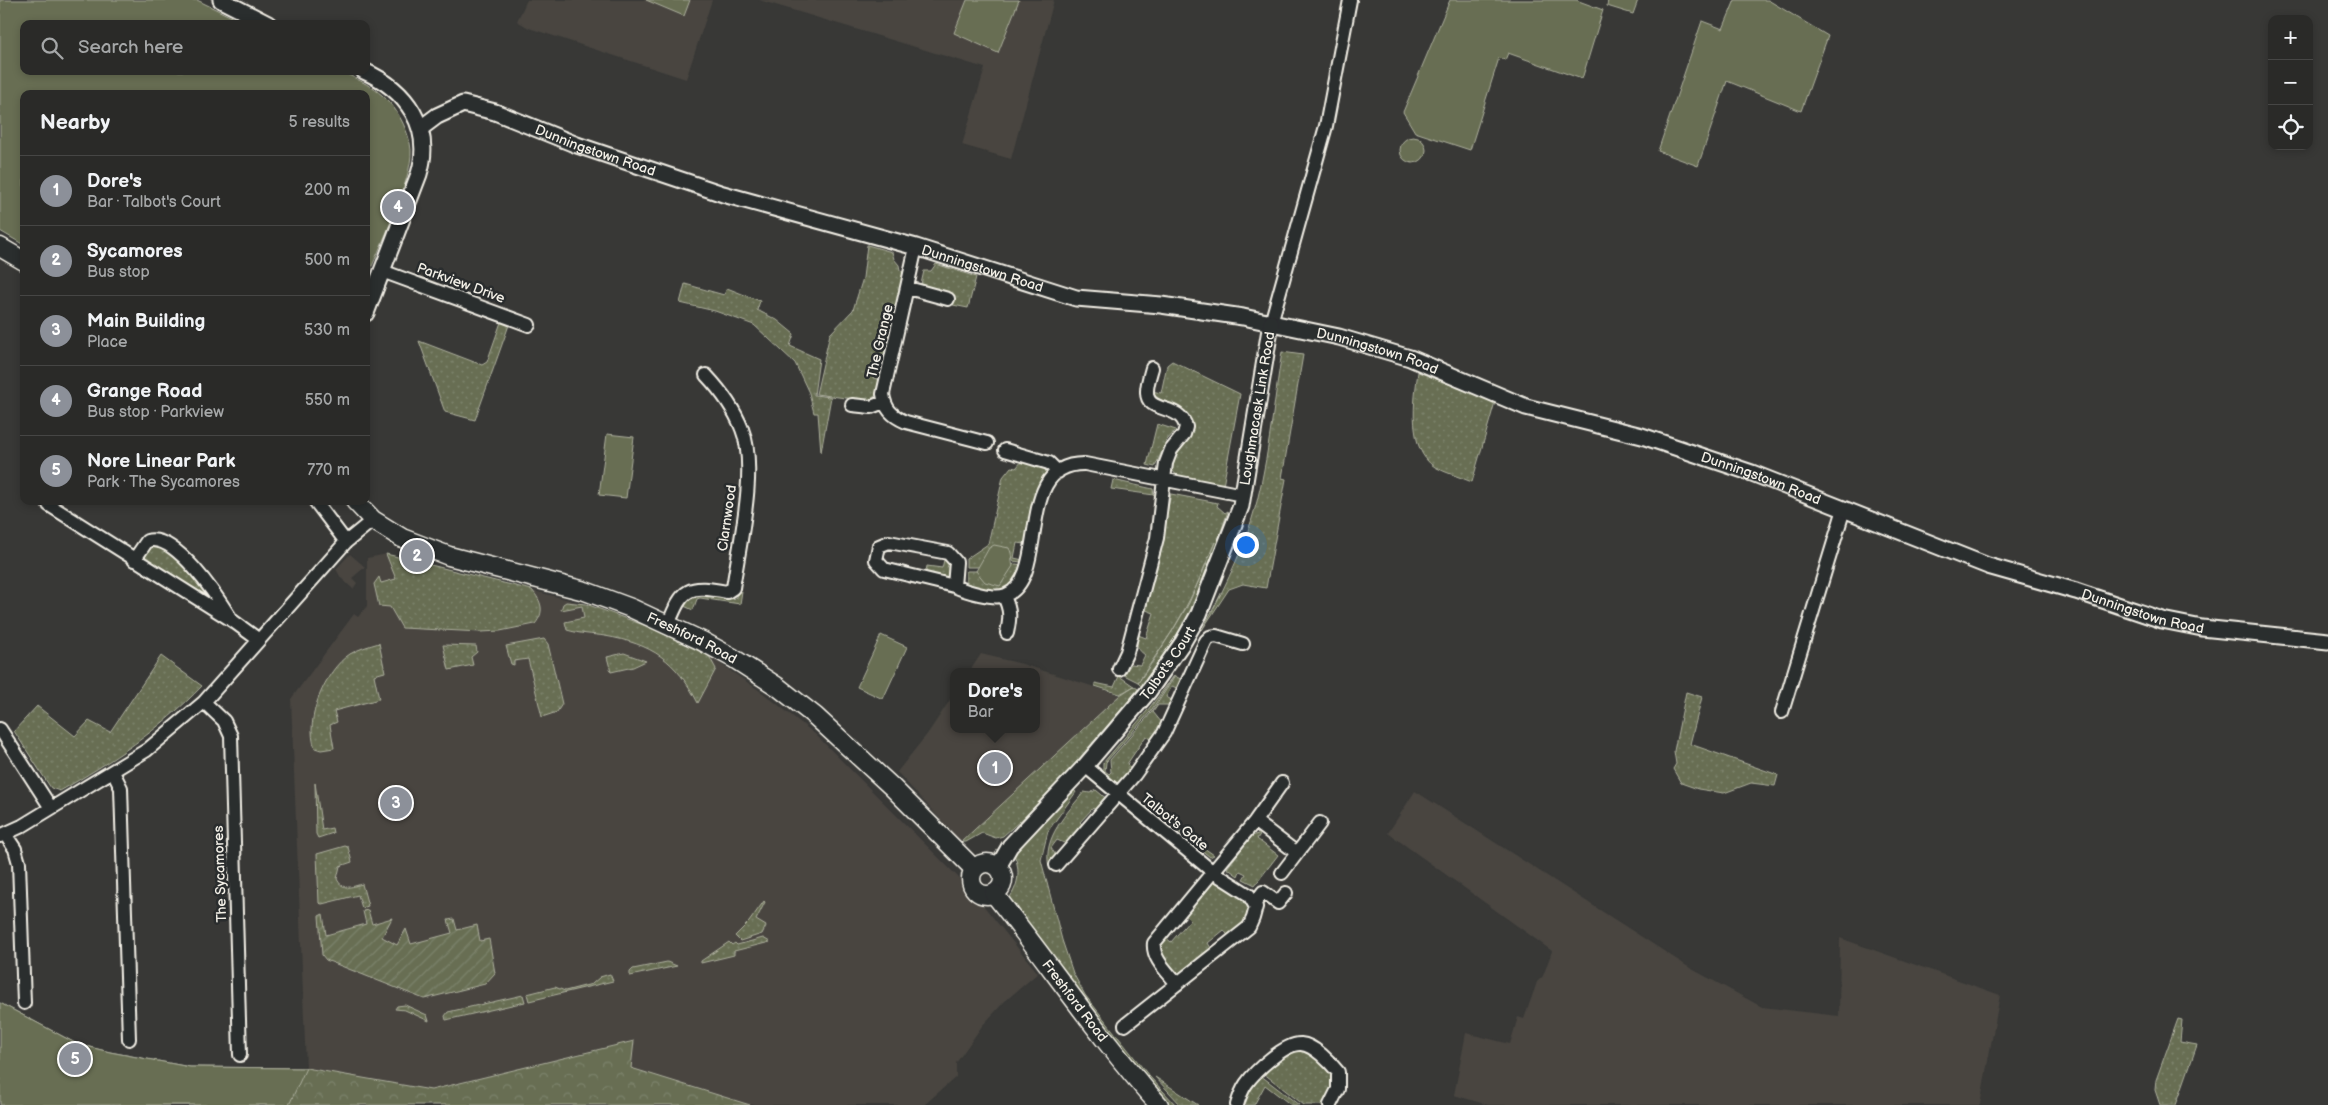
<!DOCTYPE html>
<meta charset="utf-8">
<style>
:root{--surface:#2a2a28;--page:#363634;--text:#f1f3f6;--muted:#a5a7a8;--line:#464645;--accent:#8c9099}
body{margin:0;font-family:"Balsamiq Sans",sans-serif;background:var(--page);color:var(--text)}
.controls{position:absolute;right:15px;top:15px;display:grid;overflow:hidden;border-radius:10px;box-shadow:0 2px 8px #0003}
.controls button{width:45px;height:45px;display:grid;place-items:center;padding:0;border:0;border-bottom:1px solid var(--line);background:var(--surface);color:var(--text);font:25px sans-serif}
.you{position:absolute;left:1245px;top:544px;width:18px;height:18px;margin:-12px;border:4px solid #fff;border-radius:50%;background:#1a73e8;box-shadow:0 0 0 8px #1a73e833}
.badge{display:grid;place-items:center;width:32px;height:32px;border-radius:50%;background:var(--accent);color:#fff;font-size:16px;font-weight:700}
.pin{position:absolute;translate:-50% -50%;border:2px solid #fff;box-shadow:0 1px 5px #0006}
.popup{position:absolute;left:950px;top:668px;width:90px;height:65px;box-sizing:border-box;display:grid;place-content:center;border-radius:10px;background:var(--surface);filter:drop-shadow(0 1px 4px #0005);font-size:16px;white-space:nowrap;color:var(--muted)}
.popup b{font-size:19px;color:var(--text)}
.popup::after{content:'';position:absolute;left:50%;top:100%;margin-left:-10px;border:10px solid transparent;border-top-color:var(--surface)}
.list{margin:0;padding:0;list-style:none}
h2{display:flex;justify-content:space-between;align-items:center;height:65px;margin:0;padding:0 20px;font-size:21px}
h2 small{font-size:16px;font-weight:400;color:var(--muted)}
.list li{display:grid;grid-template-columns:32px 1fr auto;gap:15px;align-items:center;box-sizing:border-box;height:70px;padding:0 20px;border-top:1px solid var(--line)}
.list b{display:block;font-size:19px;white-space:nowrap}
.list p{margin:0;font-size:16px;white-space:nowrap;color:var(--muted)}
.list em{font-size:16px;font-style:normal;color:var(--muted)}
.icon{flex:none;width:28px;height:28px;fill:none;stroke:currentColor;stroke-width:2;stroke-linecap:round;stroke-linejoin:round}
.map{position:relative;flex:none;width:2328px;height:1105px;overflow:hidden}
.search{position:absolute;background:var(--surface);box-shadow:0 2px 8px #0003;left:20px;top:20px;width:350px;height:55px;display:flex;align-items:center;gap:12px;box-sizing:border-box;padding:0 18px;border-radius:10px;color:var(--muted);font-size:19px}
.panel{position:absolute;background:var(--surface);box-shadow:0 2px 8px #0003;left:20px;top:90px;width:350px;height:415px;border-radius:10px}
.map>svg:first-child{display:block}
</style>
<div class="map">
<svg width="2328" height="1105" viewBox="0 0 2328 1105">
<defs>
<pattern id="grass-dots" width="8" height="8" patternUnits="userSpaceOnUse" patternTransform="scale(1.25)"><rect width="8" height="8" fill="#676e53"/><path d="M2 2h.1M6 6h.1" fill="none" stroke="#7d836c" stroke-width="1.8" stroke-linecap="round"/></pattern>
<pattern id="forest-crowns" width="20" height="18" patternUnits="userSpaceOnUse" patternTransform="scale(1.25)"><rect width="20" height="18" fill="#676e53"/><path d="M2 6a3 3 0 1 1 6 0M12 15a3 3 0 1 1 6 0" fill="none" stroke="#7d836c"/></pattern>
<pattern id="garden-furrows" width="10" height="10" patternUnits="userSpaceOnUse" patternTransform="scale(1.25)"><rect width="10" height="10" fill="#676e53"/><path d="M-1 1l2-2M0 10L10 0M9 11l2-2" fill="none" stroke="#7d836c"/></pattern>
</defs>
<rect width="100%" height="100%" fill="#383836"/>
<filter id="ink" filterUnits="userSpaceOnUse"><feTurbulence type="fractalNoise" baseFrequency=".02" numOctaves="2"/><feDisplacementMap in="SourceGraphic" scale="10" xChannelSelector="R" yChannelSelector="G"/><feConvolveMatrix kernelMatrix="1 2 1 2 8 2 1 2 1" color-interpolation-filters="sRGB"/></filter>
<g filter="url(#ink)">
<!-- built -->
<path fill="#484540" d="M 527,0 L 712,0 L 686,79 L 529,28 L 517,21 Z
M 759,0 L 1054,0 L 1011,159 L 962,145 L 985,68 Z
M 350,554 L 365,567 L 352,578 L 357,583 L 353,589 L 341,578 L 336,569 Z
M 387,554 L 586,604 L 649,627 L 709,656 L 763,693 L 815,734 L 970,889 L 1038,973 L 1005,1001 L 982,1026 L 956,1063 L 956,1077 L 924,1105 L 750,1105 L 631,1068 L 633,1041 L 431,1090 L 306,1068 L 291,699 L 354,614 L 358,617 L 367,606 L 367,558 Z
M 981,654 L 1022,664 L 1120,695 L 961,842 L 897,772 L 928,733 L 954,694 L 954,729 L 1036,729 L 1036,672 L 969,672 Z
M 1415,791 L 1690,968 L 1762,1007 L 1839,1016 L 1840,938 L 2000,995 L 1980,1105 L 1488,1105 L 1454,1095 L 1466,1033 L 1510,1044 L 1518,1017 L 1524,1019 L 1537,982 L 1543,976 L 1552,951 L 1388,833 Z"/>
<!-- grass -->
<path fill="url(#grass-dots)" stroke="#aeb09e" d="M 867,245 L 892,252 L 894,259 L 899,265 L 900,270 L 905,273 L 887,355 L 879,355 L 873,378 L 881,380 L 878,394 L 868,401 L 816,394 L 830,334 L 853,310 L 863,278 Z
M 936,264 L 976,277 L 968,308 L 953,305 L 955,295 L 921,284 L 924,271 L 931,271 Z
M 685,284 L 724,295 L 727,288 L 760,301 L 757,310 L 777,320 L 794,334 L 790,346 L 819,359 L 814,395 L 831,397 L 821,452 L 818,413 L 814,413 L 809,393 L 795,363 L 754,325 L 715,311 L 680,303 Z
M 501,322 L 509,325 L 475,420 L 445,412 L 419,341 L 482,365 L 487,362 Z
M 1282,352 L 1303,355 L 1282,478 L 1286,479 L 1266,588 L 1243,584 L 1229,589 L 1202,630 C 1221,595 1239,559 1251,522 C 1268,470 1273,406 1282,352 Z
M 1172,361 L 1240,394 L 1223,486 L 1178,477 L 1172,470 C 1175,449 1207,419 1176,407 C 1169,404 1161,404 1154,400 L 1152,391 L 1161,393 L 1167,365 Z
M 1418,372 L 1495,402 L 1472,482 C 1460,477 1446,473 1435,467 C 1407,450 1414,399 1418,372 Z
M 1157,424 L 1176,430 L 1167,440 L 1155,467 L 1147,465 Z
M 1023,460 L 1044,467 L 1047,475 L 1026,544 L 1017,543 L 1014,558 L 1023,560 L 1022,562 L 1013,561 L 1012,554 L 980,567 L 966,567 L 966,559 L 988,544 L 1003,477 L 1011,467 L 1016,468 Z
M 1113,480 L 1153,489 L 1154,495 L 1111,489 Z
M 1171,494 L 1218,503 L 1217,506 L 1225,513 L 1228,511 L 1227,514 C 1216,546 1205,580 1190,611 C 1177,638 1158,662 1141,686 L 1138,683 C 1172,634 1194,598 1215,542 L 1189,603 L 1173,630 L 1138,682 L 1124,675 L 1131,664 L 1140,665 L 1145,655 C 1137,649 1136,646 1138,635 L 1146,638 L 1154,613 L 1146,610 Z
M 160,544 L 200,583 L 214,604 L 144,559 L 151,546 Z
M 386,554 L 532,590 C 542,602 545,612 535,624 L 500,631 L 481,632 L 402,628 L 390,607 L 379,606 L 374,584 L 379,577 L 381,583 L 396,579 Z
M 944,560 L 949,561 L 951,572 L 943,580 L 925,576 L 927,566 L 942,568 Z
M 1016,564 L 1022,565 L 1018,577 L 1003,593 L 966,586 L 966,571 L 976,571 Z
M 742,591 L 740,604 L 700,598 L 697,599 L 693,610 L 684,606 C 695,589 713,597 731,599 L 735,598 L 739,592 Z
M 566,602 L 586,604 L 649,627 L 709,656 L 716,669 L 698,703 C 676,660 652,644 605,636 C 592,634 580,634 567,630 L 565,622 L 584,618 L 582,606 L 561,610 L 563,604 Z
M 544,639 L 548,644 L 562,704 L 557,712 L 542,717 L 528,659 L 514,661 L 514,665 L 511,664 L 506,646 Z
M 379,643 L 385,672 L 374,675 L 379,699 L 334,711 L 337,722 L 330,725 L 334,748 L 321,750 L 315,748 C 304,720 325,670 350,654 C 358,649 369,646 379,643 Z
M 443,645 L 476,646 L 477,652 L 471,657 L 473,665 L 449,670 Z
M 624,653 L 646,661 L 633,667 L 611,672 L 607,657 Z
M 161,656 L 202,686 C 161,729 111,762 60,791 L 51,788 L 14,731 L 37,706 L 75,736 L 89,721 L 110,732 Z
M 1119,676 L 1138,689 C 1097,740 1054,793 1003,836 L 996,838 L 982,833 L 966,842 L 961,842 L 1120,695 L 1134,686 L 1120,694 L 1095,686 L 1095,683 L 1114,687 Z
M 1174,676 L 1150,712 L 1106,762 L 1105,771 L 1109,774 L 1111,772 L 1110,760 L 1151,713 L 1175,676 L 1184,681 L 1179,689 L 1172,686 L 1166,697 L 1174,701 L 1171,705 L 1158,705 L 1153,712 L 1162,723 L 1153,740 L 1146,736 L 1127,764 L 1133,770 L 1119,784 L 1114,784 L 1103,772 L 1103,763 L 1147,711 Z
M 1686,692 L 1702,697 L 1690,744 L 1778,775 L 1775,786 L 1751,783 L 1724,793 L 1698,789 L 1681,783 L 1673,769 L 1676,764 L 1674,751 Z
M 315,783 L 322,830 L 332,828 L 333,833 L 318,838 L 316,834 Z
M 1072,789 L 1076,792 L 1048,831 L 1041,860 L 1062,940 L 1073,973 L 1085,995 L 1149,1076 L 1176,1105 L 1168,1105 C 1107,1042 1064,967 1008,900 C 1020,884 1021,868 1012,850 Z
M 1096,790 L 1108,800 L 1100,813 L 1093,808 L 1080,822 L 1086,828 L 1069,845 L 1057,840 L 1051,848 L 1057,857 L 1053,865 L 1049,867 C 1042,838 1067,813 1084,792 L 1090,793 Z
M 1147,806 L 1152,807 L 1184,834 L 1214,855 L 1210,857 Z
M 1261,833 L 1257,839 L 1278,855 L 1255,885 L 1243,879 L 1246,874 L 1240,871 L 1238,876 L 1227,868 L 1252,836 Z
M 345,846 L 348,847 L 352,862 L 340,866 L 337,879 C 343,891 351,887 362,884 L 368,906 L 362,908 L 358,895 L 322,904 L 319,903 L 317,854 Z
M 1214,881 C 1228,884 1245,896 1251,908 L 1243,924 L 1229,937 L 1224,930 L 1208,943 L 1212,950 L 1183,972 L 1176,973 L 1159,952 L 1158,947 L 1165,937 L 1171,942 L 1190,920 L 1183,913 L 1211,882 Z
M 764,901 L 765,902 L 756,920 L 766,926 L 762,934 L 740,941 L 735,936 L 749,922 Z
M 763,938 L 770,942 L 734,951 L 734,955 L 701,963 L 701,961 L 729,942 L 732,945 L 735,943 L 737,945 Z
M 667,962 L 677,966 L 630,976 L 630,972 L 633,969 Z
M 610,974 L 613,981 L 529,1001 L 527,994 L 555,987 L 565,991 L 592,984 L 600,977 Z
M 523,995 L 525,1002 L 446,1020 L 445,1016 L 448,1012 Z
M 405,1005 L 427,1015 L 429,1021 L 405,1010 L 395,1009 L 397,1006 Z
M 2178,1019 L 2182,1020 L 2180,1042 L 2197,1045 L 2176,1105 L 2160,1105 L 2155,1090 L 2156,1080 Z
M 1296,1050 C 1313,1051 1329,1066 1335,1082 L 1324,1105 L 1304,1105 L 1263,1073 Z
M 1260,1075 L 1299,1105 L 1291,1105 L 1265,1085 L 1254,1105 L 1243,1105 L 1252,1085 Z
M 1155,1077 L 1198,1105 L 1181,1105 Z"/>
<!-- forest -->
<path fill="url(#forest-crowns)" stroke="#aeb09e" d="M 0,1003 L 77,1044 L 110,1052 L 190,1067 L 306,1068 L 431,1090 L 634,1041 L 631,1068 L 750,1105 L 129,1105 Z"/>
<!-- park -->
<path fill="#676e53" stroke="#aeb09e" d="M 0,0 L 197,0 L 246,24 L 24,24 L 24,71 L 341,71 C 358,80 376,87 389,102 C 399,112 410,135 411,150 C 413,179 378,251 366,280 L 366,94 L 24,94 L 24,245 L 0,231 Z
M 646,0 L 690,0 L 684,16 Z
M 967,0 L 1019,0 L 998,53 L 954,33 Z
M 1450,0 L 1576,0 L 1603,10 L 1582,79 L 1508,53 L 1505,60 L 1499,58 L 1470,150 L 1415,132 L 1403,112 Z
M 1608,0 L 1638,0 L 1633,14 L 1607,6 Z
M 1735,0 L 1768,0 L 1828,36 L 1801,111 L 1727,81 L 1698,166 L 1658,151 L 1702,21 L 1723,29 Z
M1400 150a13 13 0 1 1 26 0a13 13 0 1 1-26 0Z
M 607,434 L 634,437 L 626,498 L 599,495 Z
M 994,545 L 1009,548 C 1013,555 1011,562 1013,566 L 1000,586 L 985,582 L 976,571 L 989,548 Z
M 881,635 L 907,647 L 883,699 L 857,687 Z
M 0,1003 L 77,1044 L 110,1052 L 190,1067 L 306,1068 L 289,1105 L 0,1105 Z"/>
<!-- garden -->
<path fill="url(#garden-furrows)" stroke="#aeb09e" d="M 368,910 L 372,924 L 392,918 L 382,937 L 397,945 L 406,929 L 411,944 L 452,933 L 448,920 L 454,919 L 457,930 L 477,925 L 480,941 L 489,939 L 495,973 L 485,984 L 424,999 L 326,960 L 322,955 L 319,916 L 323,914 L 326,935 L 366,924 L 363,911 Z"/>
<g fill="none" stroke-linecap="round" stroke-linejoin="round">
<!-- minor casing -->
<g stroke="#f4f1e8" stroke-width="16">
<path id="minor" d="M 916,247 L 883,394 C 885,409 892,416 906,422 L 987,443
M 382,271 L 529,325
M 908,288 L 948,299
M 1271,323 L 1326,126 L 1350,0
M 852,405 L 871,407 L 884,402
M 1005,450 L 1049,463 L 1058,472
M 315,501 L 346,542
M 49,505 L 233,621 L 259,640
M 134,560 L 147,541 C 175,532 218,598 231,619
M 954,586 L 884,569 L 876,560 L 879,546 L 889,542 L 948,553 L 956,562 L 954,586 C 965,591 994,600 1006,595 C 1051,576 1013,462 1085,464 L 1243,495
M 1004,597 C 1011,610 1010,619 1007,633
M 668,625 C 683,587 688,585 727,592 L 733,588 C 739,546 758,468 742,429 C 734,408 721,391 706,375
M 1119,669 L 1127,652 L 1157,538 L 1166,463 L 1171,450 L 1184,434 L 1186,427 C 1180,402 1146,415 1147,391 C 1147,384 1150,375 1152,368
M 204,702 L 224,721 L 231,736 L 240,1055
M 1782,712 L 1844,509
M 0,729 L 51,808
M 1085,766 L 1213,872 L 1249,895 L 1256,907 L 1253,918 L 1249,927 L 1125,1025
M 113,772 L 121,788 L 129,1039
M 1255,821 L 1297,853
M 5,834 L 15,849 L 19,863 L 24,1003
M 0,836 L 22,826 L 147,750 L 204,702 L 346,542 L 373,520
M 1056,865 L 1135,774 L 1164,733 L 1206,641 L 1210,637 L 1216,636 L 1243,644
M 1282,873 L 1320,823
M 1255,903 L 1263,892 L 1278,903 L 1286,893
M 1177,984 C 1168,972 1152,959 1154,943 L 1255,821 L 1282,783
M 1237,1105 C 1239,1098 1242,1090 1246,1084 C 1255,1071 1285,1043 1301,1044 C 1314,1045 1330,1062 1338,1072 L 1338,1089 L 1330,1105"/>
</g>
<!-- tertiary casing -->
<g stroke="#f4f1e8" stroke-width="19">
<g id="tertiary">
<path d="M 221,0 L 268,24"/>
<path d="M 364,71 C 407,90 433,128 419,174 L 366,313"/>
<path id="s1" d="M 421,128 L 437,116 L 463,104 L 495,112 L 577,145 L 723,194 L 916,247 L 1076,298 L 1161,305 L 1243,317 L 1339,337 L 1410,358 L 1526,407 L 1642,436 L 1752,473 L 1988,566 L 2076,591 L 2162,620 L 2202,628 L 2328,641"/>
<path id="s2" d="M 998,867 L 1010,846 L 1085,766 L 1148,692 L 1183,642 L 1199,614 L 1241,506 L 1271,323"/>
</g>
</g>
<!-- secondary casing -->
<g stroke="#f4f1e8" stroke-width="21">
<g id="secondary">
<path d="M 0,247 L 24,261"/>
<path id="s3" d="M 355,501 L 373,520 L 402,538 L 449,556 L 585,591 L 631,608 L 702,641 L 733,658 L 778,687 L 815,716 L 892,787 L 974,869"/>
<circle cx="987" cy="879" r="16"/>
<path id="s4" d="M 994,894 C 1050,964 1099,1038 1159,1105"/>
</g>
</g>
<!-- minor -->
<use href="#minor" stroke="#2a2d2e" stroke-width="12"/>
<!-- tertiary -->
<use href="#tertiary" stroke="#2a2d2e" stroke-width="15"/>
<!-- secondary -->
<use href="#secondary" stroke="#2a2d2e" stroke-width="18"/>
</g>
</g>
<g text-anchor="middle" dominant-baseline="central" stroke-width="5" stroke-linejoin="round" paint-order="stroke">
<!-- street labels -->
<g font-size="14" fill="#f4f1e8" stroke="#2a2d2e">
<text stroke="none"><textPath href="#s1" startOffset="189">Dunningstown Road</textPath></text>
<text stroke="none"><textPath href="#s1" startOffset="594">Dunningstown Road</textPath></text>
<text transform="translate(461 283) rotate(20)">Parkview Drive</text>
<text transform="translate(880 341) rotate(-77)">The Grange</text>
<text stroke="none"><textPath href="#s1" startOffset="999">Dunningstown Road</textPath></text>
<text stroke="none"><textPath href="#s2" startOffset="539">Loughmacask Link Road</textPath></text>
<text stroke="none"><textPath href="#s1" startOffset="1404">Dunningstown Road</textPath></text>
<text transform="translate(727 518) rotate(-82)">Clarnwood</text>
<text stroke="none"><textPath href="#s1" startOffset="1809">Dunningstown Road</textPath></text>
<text stroke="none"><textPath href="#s3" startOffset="368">Freshford Road</textPath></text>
<text stroke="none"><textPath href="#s2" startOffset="266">Talbot's Court</textPath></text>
<text transform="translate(1175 822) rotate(39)">Talbot's Gate</text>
<text transform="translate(220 874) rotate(-92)">The Sycamores</text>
<text stroke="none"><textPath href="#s4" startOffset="134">Freshford Road</textPath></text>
</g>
</g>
</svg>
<div class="controls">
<button>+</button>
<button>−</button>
<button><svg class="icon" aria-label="locate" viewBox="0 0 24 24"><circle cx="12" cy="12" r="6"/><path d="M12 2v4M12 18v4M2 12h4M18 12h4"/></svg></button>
</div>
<div class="you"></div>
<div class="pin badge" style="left:995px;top:768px">1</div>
<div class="popup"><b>Dore's</b>Bar</div>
<div class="pin badge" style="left:417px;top:556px">2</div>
<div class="pin badge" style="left:396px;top:803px">3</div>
<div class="pin badge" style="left:398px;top:207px">4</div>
<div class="pin badge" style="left:75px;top:1059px">5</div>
<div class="search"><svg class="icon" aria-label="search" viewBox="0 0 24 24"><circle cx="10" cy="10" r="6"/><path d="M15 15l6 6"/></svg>Search here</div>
<section class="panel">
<h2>Nearby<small>5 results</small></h2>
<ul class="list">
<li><span class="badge">1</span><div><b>Dore's</b><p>Bar · Talbot's Court</p></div><em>200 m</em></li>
<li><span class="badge">2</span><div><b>Sycamores</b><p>Bus stop</p></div><em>500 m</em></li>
<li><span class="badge">3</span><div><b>Main Building</b><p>Place</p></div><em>530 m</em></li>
<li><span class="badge">4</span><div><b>Grange Road</b><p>Bus stop · Parkview</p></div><em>550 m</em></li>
<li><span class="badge">5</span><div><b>Nore Linear Park</b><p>Park · The Sycamores</p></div><em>770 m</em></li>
</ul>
</section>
</div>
